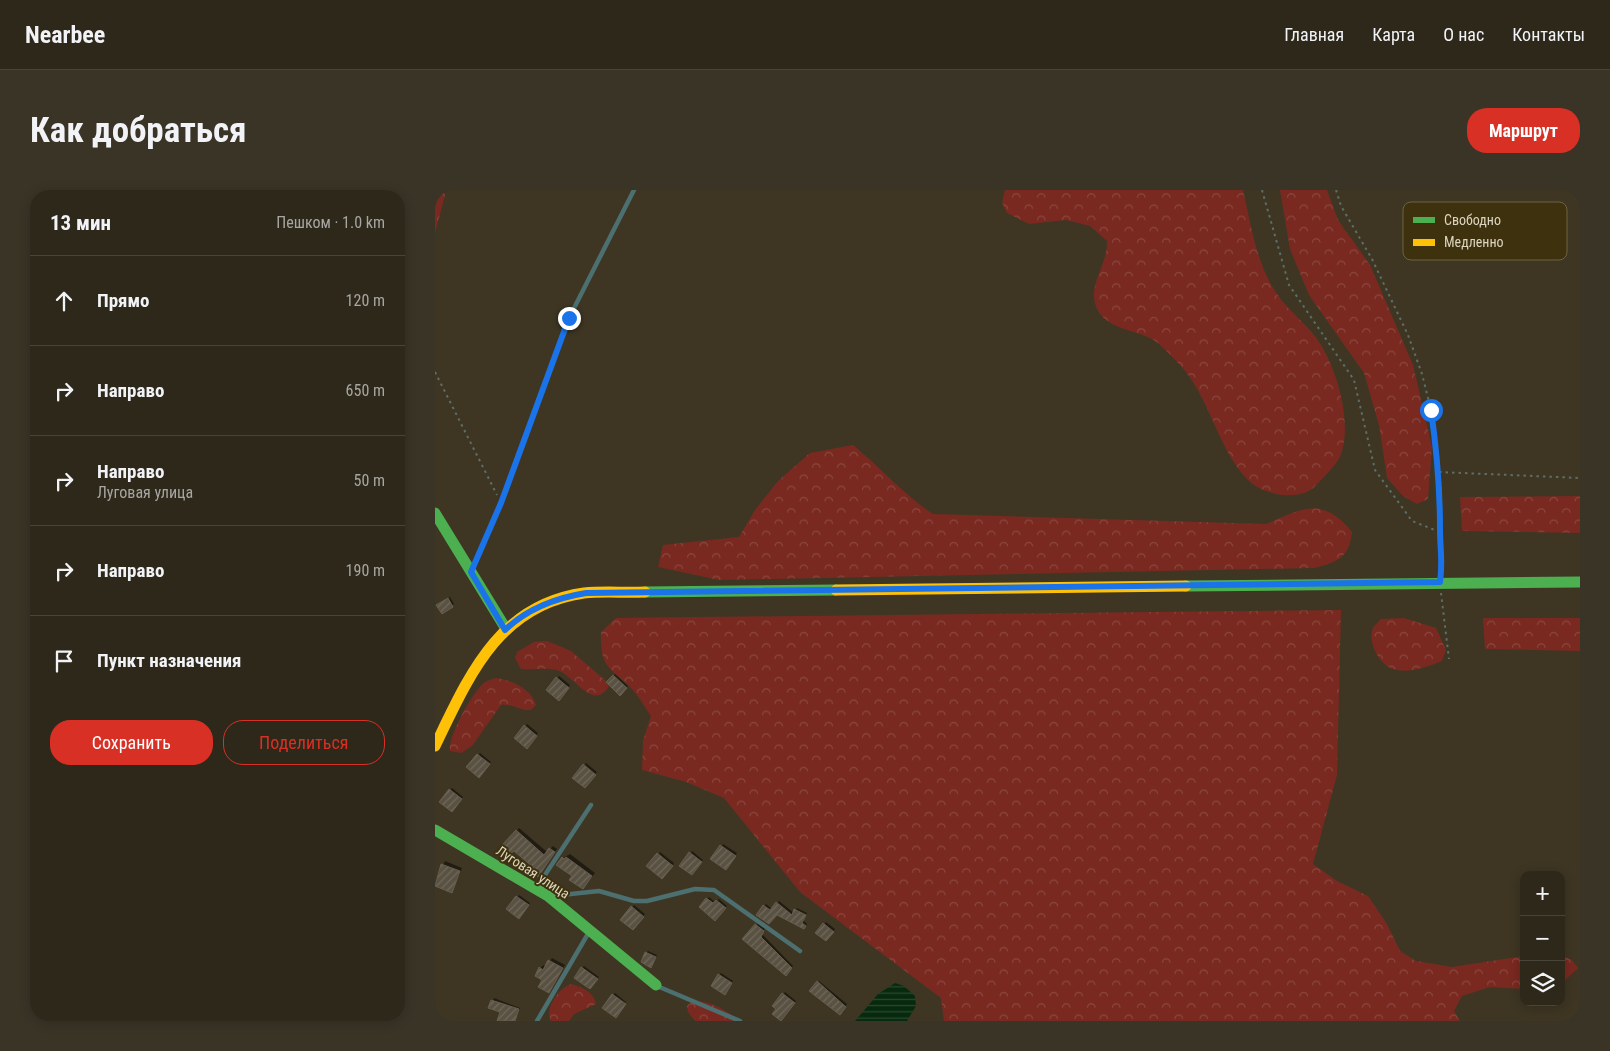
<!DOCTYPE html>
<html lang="ru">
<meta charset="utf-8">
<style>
:root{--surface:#2e281a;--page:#3a3427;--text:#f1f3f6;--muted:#a7a6a2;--line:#494439;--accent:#d93025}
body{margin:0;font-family:"Roboto Condensed",sans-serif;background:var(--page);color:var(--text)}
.controls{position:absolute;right:15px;bottom:15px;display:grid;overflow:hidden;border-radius:10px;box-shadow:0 2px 12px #0003}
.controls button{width:45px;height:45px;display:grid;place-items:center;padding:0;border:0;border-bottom:1px solid var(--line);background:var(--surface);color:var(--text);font:25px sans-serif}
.stop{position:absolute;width:15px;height:15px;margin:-11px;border:4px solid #1a73e8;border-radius:50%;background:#fff}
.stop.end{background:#1a73e8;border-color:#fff;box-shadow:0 1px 5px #0008}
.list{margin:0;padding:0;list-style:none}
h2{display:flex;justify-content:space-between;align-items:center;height:65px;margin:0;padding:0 20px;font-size:21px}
h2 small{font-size:16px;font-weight:400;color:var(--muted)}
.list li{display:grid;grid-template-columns:32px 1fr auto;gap:15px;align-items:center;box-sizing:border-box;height:90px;padding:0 20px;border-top:1px solid var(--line)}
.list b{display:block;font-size:19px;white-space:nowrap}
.list p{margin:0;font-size:16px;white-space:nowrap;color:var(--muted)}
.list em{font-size:16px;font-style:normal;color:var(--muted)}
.actions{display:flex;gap:10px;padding:15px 20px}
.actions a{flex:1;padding:11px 0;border:1px solid var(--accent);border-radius:20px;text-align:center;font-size:18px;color:var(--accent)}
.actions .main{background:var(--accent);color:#fff}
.icon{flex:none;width:28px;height:28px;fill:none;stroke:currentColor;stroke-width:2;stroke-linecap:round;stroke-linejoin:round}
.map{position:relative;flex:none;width:1145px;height:831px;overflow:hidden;border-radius:20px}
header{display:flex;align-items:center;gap:30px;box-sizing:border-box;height:70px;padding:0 25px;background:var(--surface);border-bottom:1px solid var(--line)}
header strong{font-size:24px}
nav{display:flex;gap:28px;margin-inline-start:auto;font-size:18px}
.intro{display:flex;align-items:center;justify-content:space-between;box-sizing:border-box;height:120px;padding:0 30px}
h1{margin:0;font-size:35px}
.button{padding:12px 22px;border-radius:20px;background:var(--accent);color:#fff;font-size:18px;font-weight:700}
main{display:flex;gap:30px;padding:0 30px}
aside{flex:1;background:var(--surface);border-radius:20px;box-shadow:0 2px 12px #0003}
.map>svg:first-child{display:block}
</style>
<header>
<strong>Nearbee</strong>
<nav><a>Главная</a><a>Карта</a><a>О нас</a><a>Контакты</a></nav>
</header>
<div class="intro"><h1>Как добраться</h1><a class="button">Маршрут</a></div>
<main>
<aside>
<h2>13 мин<small>Пешком · 1.0 km</small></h2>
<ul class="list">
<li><svg class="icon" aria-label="ahead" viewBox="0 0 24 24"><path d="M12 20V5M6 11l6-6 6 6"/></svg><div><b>Прямо</b></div><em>120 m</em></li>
<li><svg class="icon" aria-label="right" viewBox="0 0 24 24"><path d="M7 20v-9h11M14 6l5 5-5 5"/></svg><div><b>Направо</b></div><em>650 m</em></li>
<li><svg class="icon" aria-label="right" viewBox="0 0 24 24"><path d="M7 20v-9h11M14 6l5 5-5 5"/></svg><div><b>Направо</b><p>Луговая улица</p></div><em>50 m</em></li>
<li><svg class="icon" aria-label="right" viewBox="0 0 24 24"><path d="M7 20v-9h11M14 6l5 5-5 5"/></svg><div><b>Направо</b></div><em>190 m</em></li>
<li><svg class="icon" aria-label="arrive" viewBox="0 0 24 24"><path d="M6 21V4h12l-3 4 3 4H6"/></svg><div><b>Пункт назначения</b></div></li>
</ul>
<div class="actions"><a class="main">Сохранить</a><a>Поделиться</a></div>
</aside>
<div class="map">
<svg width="1145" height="831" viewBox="0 0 1145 831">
<defs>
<pattern id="forest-crowns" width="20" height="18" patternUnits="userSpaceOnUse" patternTransform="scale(1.25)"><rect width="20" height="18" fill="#792920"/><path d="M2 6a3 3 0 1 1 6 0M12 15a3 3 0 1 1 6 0" fill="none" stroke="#8b473f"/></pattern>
<pattern id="water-rules" width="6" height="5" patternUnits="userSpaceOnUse" patternTransform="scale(1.25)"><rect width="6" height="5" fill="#072a0e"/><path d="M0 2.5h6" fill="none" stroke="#2b482f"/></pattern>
<pattern id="building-hatch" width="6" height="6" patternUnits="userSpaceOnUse" patternTransform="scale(1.25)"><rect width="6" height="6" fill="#595142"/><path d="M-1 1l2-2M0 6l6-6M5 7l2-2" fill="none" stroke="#70695c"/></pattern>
</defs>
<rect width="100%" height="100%" fill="#3e3623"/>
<!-- forest -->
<path fill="url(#forest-crowns)" d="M 0,0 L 9,0 L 10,5 L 0,43 Z
M 570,0 L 808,0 C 816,34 821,74 842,104 C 854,122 875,136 886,155 C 903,183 917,233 906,264 C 903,273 892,284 885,291 C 882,294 878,299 874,301 C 865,306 851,306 841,304 C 832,301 822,299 814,291 C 783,261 776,209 745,175 C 737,167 727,155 717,149 C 700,140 672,139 662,119 C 651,95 673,76 672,51 L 655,36 L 631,30 L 594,34 L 572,23 L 567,13 Z
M 845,0 L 892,0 L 903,30 L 935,75 L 978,175 L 997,257 L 993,309 L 982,314 L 968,306 L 952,288 L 944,235 L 929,183 L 874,105 L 855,59 Z
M 418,255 C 445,277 468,304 498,324 L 831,334 C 868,318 888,306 917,342 C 914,368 903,372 879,378 L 284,390 L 223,377 L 228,355 L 304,347 L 320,320 L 343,291 L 375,263 Z
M 1145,306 L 1145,343 L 1027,341 L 1025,307 Z
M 906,420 L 902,585 L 878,674 L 902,691 L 933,706 L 952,734 L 965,761 L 981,771 L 1017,777 L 1089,766 L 1089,799 L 1055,797 L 1027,806 L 1019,821 L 1025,831 L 509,831 L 506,808 L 365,702 L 289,608 L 251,592 L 207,580 L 208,551 L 216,526 C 210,518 205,508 198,500 C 175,476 165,480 166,442 L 181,428 Z
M 969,428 L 1001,438 L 1011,460 L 1007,471 C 992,477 974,484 958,479 C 944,475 932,451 938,438 C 940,435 944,431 946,429 Z
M 1048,428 L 1145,428 L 1145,461 L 1050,459 Z
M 112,451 L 136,461 L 171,491 L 174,496 C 158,522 141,487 124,481 C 112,477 99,480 86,479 L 80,468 L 82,462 L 99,452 Z
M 61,488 C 76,490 97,499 101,515 L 96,520 C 85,521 77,513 66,515 L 37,556 L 26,563 L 15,561 C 12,548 39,499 50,492 C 53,490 58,489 61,488 Z
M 1126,765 L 1137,770 L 1143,778 L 1126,794 Z
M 136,794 C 147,797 159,802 161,814 L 139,824 L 134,831 L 116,831 C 109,818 124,798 136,794 Z
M 257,811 C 277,811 289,819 304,831 L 260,831 L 253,822 L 252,816 Z"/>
<!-- water -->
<path fill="url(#water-rules)" d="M 460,793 L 469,796 L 480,806 L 481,816 L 472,831 L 420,831 L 443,804 Z"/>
<!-- shadow -->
<path fill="#0007" d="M 15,407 L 19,414 L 7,422 L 5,413 Z
M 180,484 L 193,496 L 185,504 L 173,492 Z
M 124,486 L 135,495 L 124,509 L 113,500 Z
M 92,534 L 103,543 L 91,557 L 80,548 Z
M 45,563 L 56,572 L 44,586 L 33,577 Z
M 151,573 L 162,582 L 150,596 L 139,587 Z
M 17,598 L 28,607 L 17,621 L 5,612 Z
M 84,638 L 112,662 L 118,656 L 122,659 L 105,682 L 79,659 L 69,655 Z
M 288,654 L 302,663 L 293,676 L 277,669 Z
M 257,661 L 268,670 L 259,682 L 246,675 Z
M 225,662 L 239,673 L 227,687 L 213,676 Z
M 135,664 L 160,683 L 151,694 L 139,686 L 128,668 Z
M 10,671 L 27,678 L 17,701 L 0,695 Z
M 84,705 L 95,713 L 86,725 L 73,719 Z
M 274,707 L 280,712 L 284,709 L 292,716 L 280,729 L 265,717 Z
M 344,711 L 359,723 L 362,718 L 372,723 L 368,730 L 372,734 L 371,736 L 342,723 L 323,724 L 331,714 L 337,719 Z
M 199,715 L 210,724 L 198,738 L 187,729 Z
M 391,732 L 400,739 L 391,750 L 382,742 Z
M 323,733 L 330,738 L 327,744 L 358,776 L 351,784 L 309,749 Z
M 213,761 L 222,765 L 216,776 L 211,763 Z
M 117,768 L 130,775 L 117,798 L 109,789 L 105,778 L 109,775 L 111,777 Z
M 149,776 L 164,787 L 157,796 L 147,778 Z
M 286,783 L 298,791 L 291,801 L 284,785 Z
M 384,791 L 412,814 L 407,822 L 383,792 Z
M 350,802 L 361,811 L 346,829 L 342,819 L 338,816 Z
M 180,803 L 191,812 L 182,824 L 178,805 Z
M 59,808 L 85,818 L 80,831 L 70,831 L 67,822 L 55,817 Z"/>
<!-- building -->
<path fill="url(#building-hatch)" stroke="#665d4f" d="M 13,408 L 18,417 L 7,424 L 1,415 Z
M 178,485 L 192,498 L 185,506 L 171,492 Z
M 121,487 L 134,498 L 124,511 L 111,500 Z
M 89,535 L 102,546 L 92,559 L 79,548 Z
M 42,564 L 55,574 L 44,588 L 31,577 Z
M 148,574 L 161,585 L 150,598 L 137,588 Z
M 14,599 L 27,609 L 17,622 L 4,612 Z
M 81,640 L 109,665 L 114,658 L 120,662 L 103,687 L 96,682 L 99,678 L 79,661 L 76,663 L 67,655 Z
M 285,655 L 301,666 L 291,680 L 275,669 Z
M 254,662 L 267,672 L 257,685 L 244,676 Z
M 222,663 L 238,676 L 227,689 L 211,676 Z
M 127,667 L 129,669 L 131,667 L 157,686 L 148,699 L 134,690 L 137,686 L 121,675 Z
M 6,674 L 25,681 L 17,703 L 0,696 Z
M 81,706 L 94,715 L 84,729 L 71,719 Z
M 271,708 L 278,713 L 281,710 L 291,718 L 280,731 L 264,717 Z
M 341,712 L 357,725 L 359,719 L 371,725 L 367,733 L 371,736 L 369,739 L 342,725 L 334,734 L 321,725 L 328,715 L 335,720 Z
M 196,716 L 209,727 L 198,740 L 185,730 Z
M 388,733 L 399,742 L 391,751 L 380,743 Z
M 320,734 L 329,741 L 326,747 L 357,778 L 351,786 L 307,749 Z
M 210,762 L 221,767 L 216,778 L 206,772 Z
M 113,770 L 128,778 L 114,803 L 103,797 L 107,790 L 100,786 L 104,777 L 108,780 Z
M 146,777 L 163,789 L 155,799 L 139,788 Z
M 283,784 L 297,793 L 290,805 L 276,796 Z
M 382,791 L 411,817 L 405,825 L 374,801 Z
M 347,803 L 360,813 L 346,831 L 337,824 L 341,819 L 337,816 Z
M 177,804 L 191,814 L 181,828 L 167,818 Z
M 56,810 L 84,819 L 80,831 L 62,831 L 65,822 L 53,818 Z"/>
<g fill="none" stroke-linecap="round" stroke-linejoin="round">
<!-- path -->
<path stroke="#5b6e6a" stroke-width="2" stroke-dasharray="2.5 4" stroke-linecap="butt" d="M 827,0 L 854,95 L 919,190 L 940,280 L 977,331 L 1005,342
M 901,0 L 906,16 L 937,69 L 973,145 L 987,184 L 996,220 L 1006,299 L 1005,342 L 1008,370 L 1006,384
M 0,182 L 62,305
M 1004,282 L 1145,288
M 1006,403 L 1014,469"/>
<!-- lane -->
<path stroke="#4c6f70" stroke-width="4.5" d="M 37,380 L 66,313 L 134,128 L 199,0
M 102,697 L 156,615
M 117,706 L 164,701 L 199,711 L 212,711 L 260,699 L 279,700 L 365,761
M 222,796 L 305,831
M 102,831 L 154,742"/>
<!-- fast -->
<path stroke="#4caf50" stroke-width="11" d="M 0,323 L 71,439
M 751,396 L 1145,392
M 210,402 L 401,400
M 0,640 L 113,706 L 221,795"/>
<!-- slow -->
<path stroke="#ffc107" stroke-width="11" d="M 401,400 L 751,396
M 0,556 C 34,486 63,415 149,403 C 169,401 190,403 210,402"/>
</g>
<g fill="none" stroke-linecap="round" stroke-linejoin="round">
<!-- route -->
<path stroke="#1a73e8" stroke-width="6" d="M 134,128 L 66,313 L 36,382 L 70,440 C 93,418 120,408 151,403 L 1005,392 C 1008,372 1005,359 1005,339 C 1005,296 1002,262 996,220"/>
</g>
<g text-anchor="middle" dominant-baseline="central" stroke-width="4" stroke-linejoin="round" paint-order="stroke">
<!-- street labels -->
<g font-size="14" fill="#dcd5c1" stroke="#3e310d">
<text transform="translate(98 682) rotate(33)">Луговая улица</text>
</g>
</g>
<!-- legend -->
<rect x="968" y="12" width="164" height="58" rx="8" fill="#3e310d" stroke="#6d6243" stroke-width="1"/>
<rect x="978" y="27" width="22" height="6" fill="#4caf50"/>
<rect x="978" y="49" width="22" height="7" fill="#ffc107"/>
<g font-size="14" fill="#dcd5c1">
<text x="1009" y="35">Свободно</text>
<text x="1009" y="57">Медленно</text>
</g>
</svg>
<div class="controls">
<button>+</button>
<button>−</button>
<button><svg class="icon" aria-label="layers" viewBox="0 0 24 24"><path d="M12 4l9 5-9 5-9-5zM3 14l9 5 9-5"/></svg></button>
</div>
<div class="stop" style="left:996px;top:220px"></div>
<div class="stop end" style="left:134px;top:128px"></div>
</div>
</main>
